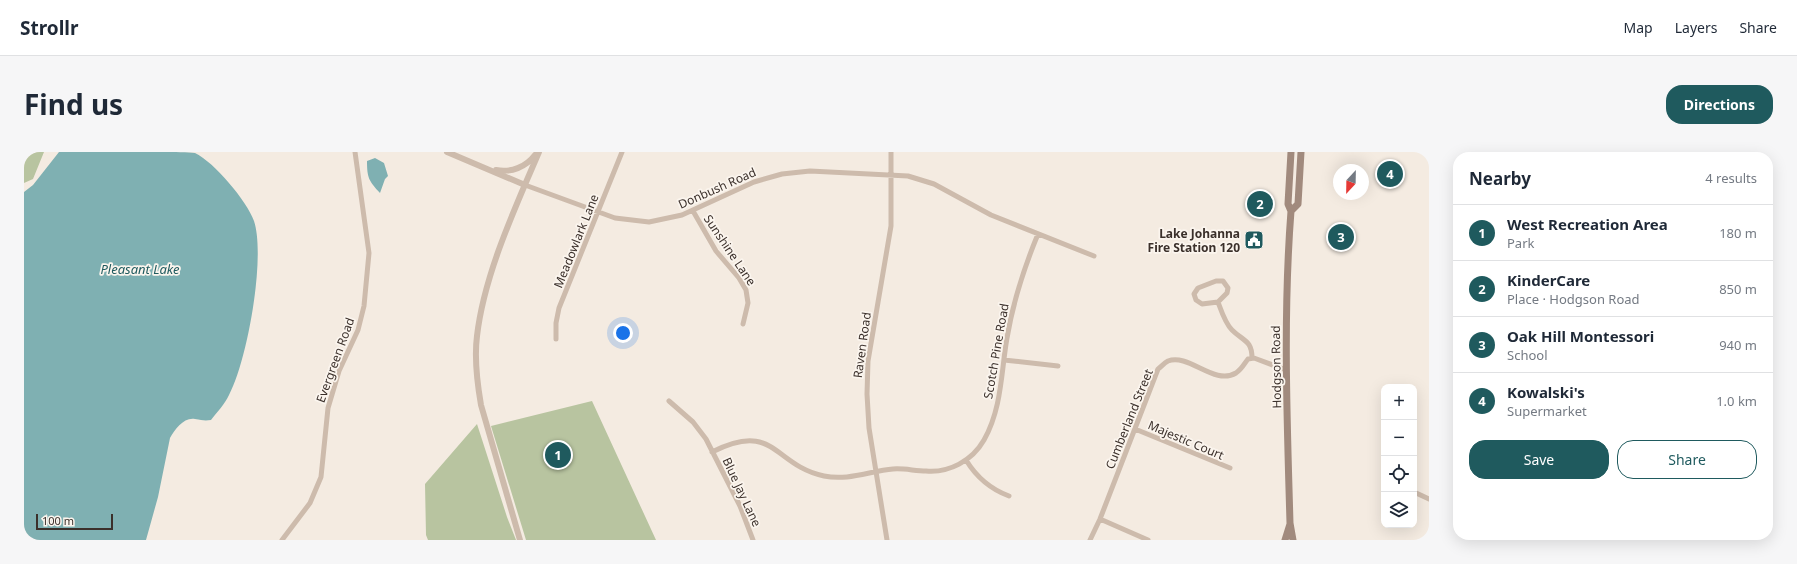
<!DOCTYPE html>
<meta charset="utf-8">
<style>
:root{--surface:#fff;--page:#f6f6f7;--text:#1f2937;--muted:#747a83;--line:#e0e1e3;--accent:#1f5a5e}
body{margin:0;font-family:"Noto Sans",sans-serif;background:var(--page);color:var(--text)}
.controls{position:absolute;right:12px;bottom:12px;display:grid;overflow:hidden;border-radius:8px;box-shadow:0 4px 16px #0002}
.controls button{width:36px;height:36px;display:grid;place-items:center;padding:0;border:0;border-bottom:1px solid var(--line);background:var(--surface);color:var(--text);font:20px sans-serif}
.compass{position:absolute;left:1309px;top:12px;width:36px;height:36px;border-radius:50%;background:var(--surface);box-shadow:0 4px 16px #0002;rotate:202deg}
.scale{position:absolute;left:12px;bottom:10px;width:77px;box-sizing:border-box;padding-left:4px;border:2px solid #3b302b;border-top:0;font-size:11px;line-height:14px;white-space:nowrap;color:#3b302b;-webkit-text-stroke:3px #fbf5ee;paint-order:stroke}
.you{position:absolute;left:599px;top:181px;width:14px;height:14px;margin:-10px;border:3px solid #fff;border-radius:50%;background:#1a73e8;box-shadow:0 0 0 6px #1a73e833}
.badge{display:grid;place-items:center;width:26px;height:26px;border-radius:50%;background:var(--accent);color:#fff;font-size:13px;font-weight:700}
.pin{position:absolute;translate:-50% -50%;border:2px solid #fff;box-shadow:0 1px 4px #0006}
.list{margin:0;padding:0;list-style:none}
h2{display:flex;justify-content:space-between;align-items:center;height:52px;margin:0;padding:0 16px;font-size:17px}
h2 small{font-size:13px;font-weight:400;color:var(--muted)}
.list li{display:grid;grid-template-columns:26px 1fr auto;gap:12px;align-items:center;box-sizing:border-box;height:56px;padding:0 16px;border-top:1px solid var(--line)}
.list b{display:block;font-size:15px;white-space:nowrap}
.list p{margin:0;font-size:13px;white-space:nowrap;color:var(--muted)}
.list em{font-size:13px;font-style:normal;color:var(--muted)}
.actions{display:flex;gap:8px;padding:12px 16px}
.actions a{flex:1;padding:9px 0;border:1px solid var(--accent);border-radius:16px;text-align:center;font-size:14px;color:var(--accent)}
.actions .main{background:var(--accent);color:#fff}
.icon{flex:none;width:22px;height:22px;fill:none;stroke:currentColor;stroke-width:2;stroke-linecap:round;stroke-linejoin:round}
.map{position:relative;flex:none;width:1405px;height:388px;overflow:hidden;border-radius:16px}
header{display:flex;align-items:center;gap:24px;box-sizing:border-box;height:56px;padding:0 20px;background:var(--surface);border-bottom:1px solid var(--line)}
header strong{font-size:19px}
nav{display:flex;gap:22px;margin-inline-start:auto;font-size:14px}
.intro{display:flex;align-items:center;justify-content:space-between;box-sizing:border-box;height:96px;padding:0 24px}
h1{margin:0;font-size:28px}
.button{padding:10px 18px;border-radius:16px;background:var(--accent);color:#fff;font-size:14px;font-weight:700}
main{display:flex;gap:24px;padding:0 24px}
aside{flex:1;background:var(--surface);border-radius:16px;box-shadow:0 4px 16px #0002}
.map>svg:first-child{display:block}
</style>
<header>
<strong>Strollr</strong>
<nav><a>Map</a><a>Layers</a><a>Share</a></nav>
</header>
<div class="intro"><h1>Find us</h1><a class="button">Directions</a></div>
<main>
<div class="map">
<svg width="1405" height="388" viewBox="0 0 1405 388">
<rect width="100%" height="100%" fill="#f4ebe1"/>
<!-- green -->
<path fill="#b8c4a0" d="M 0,0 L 20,0 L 9,27 L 0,31 Z
M 568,249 L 632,388 L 502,388 L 467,274 Z
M 453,272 L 483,365 L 492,388 L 404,388 L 402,383 L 401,332 Z"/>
<!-- water -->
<path fill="#7fb0b2" d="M 35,0 C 70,0 105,0 141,0 C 148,0 165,0 171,1 C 190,10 223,49 230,69 C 242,105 223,210 205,243 C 201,252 193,260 187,268 C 180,269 178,268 171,267 C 160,265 151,277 146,286 L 134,345 L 122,388 L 0,388 L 0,40 L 9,33 Z
M 351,6 L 360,11 L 364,24 L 361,27 L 356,41 C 345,29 343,26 343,9 Z"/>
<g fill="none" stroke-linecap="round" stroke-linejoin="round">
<!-- minor -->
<path stroke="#cdbbac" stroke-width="5" d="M 501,33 L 591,66 L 625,70 L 658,63 L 730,30 L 758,22 L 786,19 L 884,24 L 910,32 L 967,63 L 1070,104
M 669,59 L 692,99 L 715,126 L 722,138 L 724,151 L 719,172
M 1192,129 L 1199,129 L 1204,136 L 1203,141 L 1194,150 L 1178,152 L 1172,148 L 1170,142 L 1174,136 Z
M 1194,150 C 1197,158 1201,171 1208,178 C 1219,189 1228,188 1228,206
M 532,187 L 532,171 L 535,156 L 598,0
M 980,208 L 1034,214
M 645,249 L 669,270 L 682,287 L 716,354 L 729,388
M 1111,277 L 1206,316
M 688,300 C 751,268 749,313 800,324 C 824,329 846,319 869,317 C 880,316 891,319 902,319 C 925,321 948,309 960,288 C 978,256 977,220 983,186 C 989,150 1000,116 1014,82
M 942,308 C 953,326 966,337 985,344
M 1390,340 L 1405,347
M 1076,367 L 1124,388
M 258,388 L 286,351 L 297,325 L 304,256 L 315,219 L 334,178 L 340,154 L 345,101 L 331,0
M 863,388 L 845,276 L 843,242 L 844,209 L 867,74 L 867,0
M 1066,388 L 1076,367 L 1134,217 C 1137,215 1140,211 1144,209 C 1165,201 1190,234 1212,221 C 1218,217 1220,212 1224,207 L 1230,206 L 1262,218"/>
<!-- tertiary -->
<path stroke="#cdbbac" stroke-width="6" d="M 423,0 L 501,33
M 472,18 C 487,21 502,15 511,3
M 496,388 L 457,253 C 453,230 450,207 453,184 C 460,123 491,56 515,0"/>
<!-- secondary -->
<path stroke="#a18a7d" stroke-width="7" d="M 1267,0 L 1264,52 L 1267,59 C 1259,163 1263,267 1266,371 L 1269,388
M 1267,59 L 1274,52 L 1277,0
M 1261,388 L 1266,372"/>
</g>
<!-- icons -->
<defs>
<g id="civic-square" transform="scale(1)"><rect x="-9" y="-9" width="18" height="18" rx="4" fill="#1f5a5e" stroke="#fbf5ee"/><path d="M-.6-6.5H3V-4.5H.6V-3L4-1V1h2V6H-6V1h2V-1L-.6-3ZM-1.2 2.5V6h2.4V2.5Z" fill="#fff"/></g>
</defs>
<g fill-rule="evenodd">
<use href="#civic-square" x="1230" y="88"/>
</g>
<g text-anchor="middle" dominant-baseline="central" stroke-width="3.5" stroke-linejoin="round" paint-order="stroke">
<!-- street labels -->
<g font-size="12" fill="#3b302b" stroke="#fbf5ee">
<text transform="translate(693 36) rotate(-24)">Donbush Road</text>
<text transform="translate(552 89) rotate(-68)">Meadowlark Lane</text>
<text transform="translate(706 98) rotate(56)">Sunshine Lane</text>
<text transform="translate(838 193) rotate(-82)">Raven Road</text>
<text transform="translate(972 199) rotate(-80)">Scotch Pine Road</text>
<text transform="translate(311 208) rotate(-70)">Evergreen Road</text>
<text transform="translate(1252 215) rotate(-91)">Hodgson Road</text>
<text transform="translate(1105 267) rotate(-68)">Cumberland Street</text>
<text transform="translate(1162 288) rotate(23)">Majestic Court</text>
<text transform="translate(718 340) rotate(65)">Blue Jay Lane</text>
</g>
<!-- poi labels -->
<g font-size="12" font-weight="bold" fill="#3b302b" stroke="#fbf5ee" text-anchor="end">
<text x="1216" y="81">Lake Johanna<tspan x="1216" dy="14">Fire Station 120</tspan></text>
</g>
<!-- water labels -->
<g font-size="13" font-style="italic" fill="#1f5a5e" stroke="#fbf5ee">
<text x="116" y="117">Pleasant Lake</text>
</g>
</g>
</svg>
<div class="controls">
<button>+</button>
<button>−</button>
<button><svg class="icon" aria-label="locate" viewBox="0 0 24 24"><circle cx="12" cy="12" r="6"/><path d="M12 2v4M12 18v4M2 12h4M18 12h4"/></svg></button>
<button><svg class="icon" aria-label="layers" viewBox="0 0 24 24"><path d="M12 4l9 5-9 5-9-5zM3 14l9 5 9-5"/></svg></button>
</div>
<svg class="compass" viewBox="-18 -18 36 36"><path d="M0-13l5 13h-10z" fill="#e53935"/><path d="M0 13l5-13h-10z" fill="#747a83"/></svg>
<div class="scale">100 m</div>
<div class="you"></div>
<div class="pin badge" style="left:534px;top:303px">1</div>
<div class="pin badge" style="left:1236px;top:52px">2</div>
<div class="pin badge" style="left:1317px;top:85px">3</div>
<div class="pin badge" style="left:1366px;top:22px">4</div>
</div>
<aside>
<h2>Nearby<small>4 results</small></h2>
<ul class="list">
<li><span class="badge">1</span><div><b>West Recreation Area</b><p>Park</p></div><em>180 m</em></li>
<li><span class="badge">2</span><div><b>KinderCare</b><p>Place · Hodgson Road</p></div><em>850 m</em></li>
<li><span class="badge">3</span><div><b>Oak Hill Montessori</b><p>School</p></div><em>940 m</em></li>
<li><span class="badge">4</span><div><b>Kowalski's</b><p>Supermarket</p></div><em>1.0 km</em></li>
</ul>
<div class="actions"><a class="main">Save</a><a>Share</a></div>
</aside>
</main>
